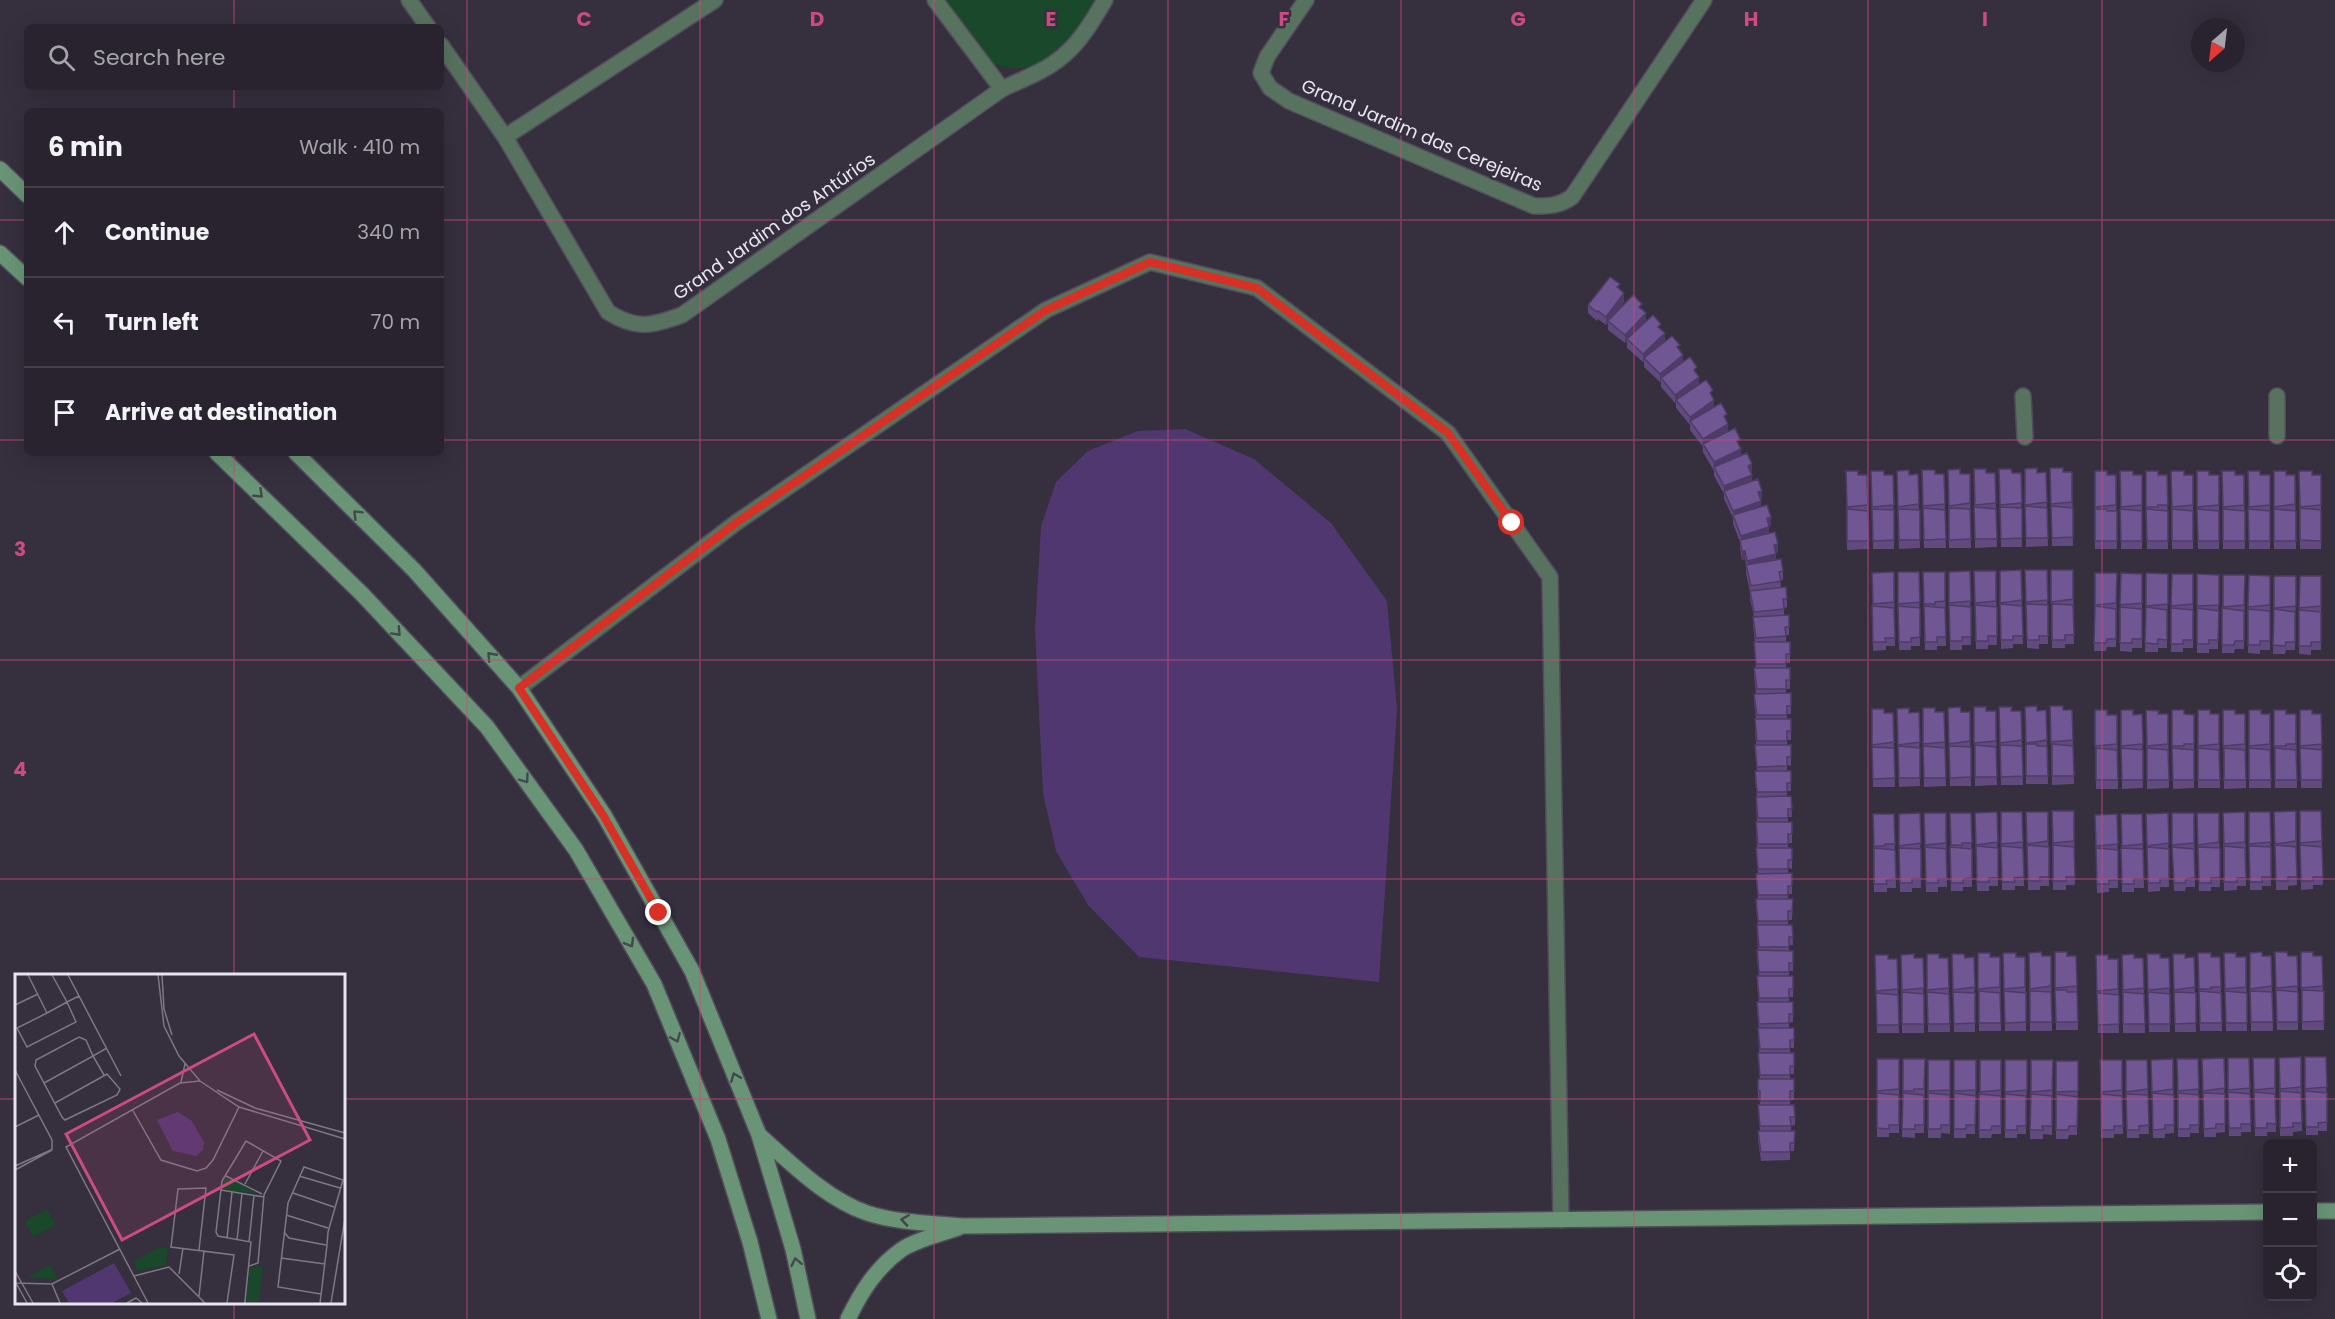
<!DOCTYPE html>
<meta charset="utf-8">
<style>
:root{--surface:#28232e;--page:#342f3a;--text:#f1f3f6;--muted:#a5a4aa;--line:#44404a}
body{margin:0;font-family:Poppins,sans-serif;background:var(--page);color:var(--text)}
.controls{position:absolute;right:18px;bottom:18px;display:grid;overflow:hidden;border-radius:9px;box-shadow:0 6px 24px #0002}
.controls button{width:54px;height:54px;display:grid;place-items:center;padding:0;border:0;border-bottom:2px solid var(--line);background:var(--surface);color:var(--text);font:30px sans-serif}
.compass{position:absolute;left:2191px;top:18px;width:54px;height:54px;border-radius:50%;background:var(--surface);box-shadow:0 6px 24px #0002;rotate:208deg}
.stop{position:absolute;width:18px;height:18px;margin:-14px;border:4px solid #d93025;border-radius:50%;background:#fff}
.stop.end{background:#d93025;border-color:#fff;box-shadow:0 2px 6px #0008}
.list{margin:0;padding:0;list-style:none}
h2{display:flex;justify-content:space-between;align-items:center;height:78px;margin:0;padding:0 24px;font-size:26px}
h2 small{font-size:20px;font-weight:400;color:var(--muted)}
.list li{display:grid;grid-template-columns:39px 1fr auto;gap:18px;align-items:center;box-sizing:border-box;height:90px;padding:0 24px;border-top:2px solid var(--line)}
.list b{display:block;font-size:22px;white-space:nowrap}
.list em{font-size:20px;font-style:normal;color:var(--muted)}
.icon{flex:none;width:33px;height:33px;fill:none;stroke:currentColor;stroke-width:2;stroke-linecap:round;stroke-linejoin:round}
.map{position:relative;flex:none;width:2335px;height:1319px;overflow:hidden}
.search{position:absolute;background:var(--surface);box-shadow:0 6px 24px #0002;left:24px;top:24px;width:420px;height:66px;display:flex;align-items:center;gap:15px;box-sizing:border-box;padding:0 21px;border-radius:9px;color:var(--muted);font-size:22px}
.panel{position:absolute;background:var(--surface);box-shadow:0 6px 24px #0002;left:24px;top:108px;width:420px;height:348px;border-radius:9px}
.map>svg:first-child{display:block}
</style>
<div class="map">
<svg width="2335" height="1319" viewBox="0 0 2335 1319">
<rect width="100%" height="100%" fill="#352f3e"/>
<!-- green -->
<path fill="#19482a" d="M 945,0 L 1096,0 C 1085,15 1076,32 1064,46 C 1045,68 1008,77 984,58 C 974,50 953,13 945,0 Z"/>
<!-- water -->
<path fill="#503770" d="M 1185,429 L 1254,459 L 1331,523 L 1387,601 L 1397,709 L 1379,982 L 1139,957 L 1088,905 L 1056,851 L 1043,793 L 1035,630 L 1041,526 L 1056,482 L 1088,451 L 1138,431 Z"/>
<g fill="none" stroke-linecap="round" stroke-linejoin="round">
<!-- street casing -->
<g stroke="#524c5a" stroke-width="18">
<path id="street" d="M 409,0 L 428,27
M 935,0 L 1002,89
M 1306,0 L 1267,57 L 1261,73 L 1270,88 L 1289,101 L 1534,206 C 1549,206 1559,206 1572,197 L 1704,0
M 441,45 L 505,137 L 608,312 C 636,330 652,326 682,315 L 1002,89 C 1023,79 1046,71 1063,56 C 1081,41 1093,20 1105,0
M 505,137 L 715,0
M 2023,396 L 2025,437
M 2277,436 L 2277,396
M 519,688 L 737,522 L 1046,310 L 1150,262 L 1257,288 L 1448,433 L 1550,577 L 1561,1220"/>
</g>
<!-- secondary casing -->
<g stroke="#524c5a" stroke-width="18">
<path id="secondary" d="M 0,169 L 27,195
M 0,253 L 27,278
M 217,453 L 362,594 L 487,727 L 576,850 L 654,984 L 718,1139 L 750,1242 L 769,1319
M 296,453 L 414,570 L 519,688 L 604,815 L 692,971 L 759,1135 L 793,1249 L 808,1319
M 759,1135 C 791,1163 826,1199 867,1213 C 897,1223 932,1223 963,1226 L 2268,1212
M 2312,1211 L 2335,1211
M 848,1319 C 861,1292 876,1268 901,1250 C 915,1240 941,1234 958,1228"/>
</g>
<!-- street -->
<use href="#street" stroke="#57725e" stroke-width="15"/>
<!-- secondary -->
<use href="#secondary" stroke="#699576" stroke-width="15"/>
</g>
<!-- wall -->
<path fill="#604a7e" d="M 1620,289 L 1624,302 L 1614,315 L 1642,309 L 1646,322 L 1661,330 L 1665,342 L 1680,351 L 1683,362 L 1697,374 L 1699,385 L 1713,397 L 1714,407 L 1727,422 L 1728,431 L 1740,447 L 1741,456 L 1752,473 L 1751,473 L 1752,481 L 1762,499 L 1761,499 L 1761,507 L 1771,525 L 1769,526 L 1769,533 L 1778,552 L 1776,553 L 1776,560 L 1783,571 L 1783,580 L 1780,580 L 1781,587 L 1787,599 L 1787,607 L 1784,608 L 1784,615 L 1789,627 L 1789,635 L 1786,635 L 1786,642 L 1790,654 L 1790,663 L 1786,663 L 1786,668 L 1790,668 L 1790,689 L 1786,689 L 1786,693 L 1791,693 L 1791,714 L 1787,714 L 1787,719 L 1791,731 L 1791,740 L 1787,740 L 1787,745 L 1791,745 L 1791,766 L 1787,765 L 1787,771 L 1791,771 L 1791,791 L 1787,791 L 1787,796 L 1791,796 L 1792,817 L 1788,817 L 1788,822 L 1792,822 L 1792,843 L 1788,843 L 1788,848 L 1792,848 L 1792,869 L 1788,868 L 1788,873 L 1792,873 L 1792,894 L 1788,894 L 1788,899 L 1793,899 L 1792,920 L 1788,920 L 1788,925 L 1792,925 L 1793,945 L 1789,945 L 1789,951 L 1793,951 L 1793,971 L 1789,971 L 1789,976 L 1793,976 L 1793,997 L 1789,997 L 1789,1002 L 1793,1002 L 1793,1022 L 1789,1023 L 1789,1028 L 1794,1028 L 1794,1048 L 1790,1048 L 1790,1053 L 1794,1053 L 1794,1074 L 1790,1074 L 1790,1079 L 1794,1079 L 1794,1100 L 1790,1100 L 1790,1105 L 1795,1117 L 1795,1125 L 1791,1126 L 1791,1131 L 1795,1139 L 1794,1151 L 1790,1151 L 1790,1160 L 1761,1161 L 1758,1139 L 1758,1131 L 1760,1131 L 1758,1105 L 1760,1105 L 1760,1099 L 1758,1099 L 1758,1088 L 1760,1079 L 1758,1062 L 1758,1053 L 1759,1053 L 1758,1028 L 1759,1028 L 1757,1011 L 1757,1002 L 1759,1002 L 1757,985 L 1757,976 L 1759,976 L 1757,959 L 1757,950 L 1758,950 L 1757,933 L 1757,925 L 1758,925 L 1756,908 L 1756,899 L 1758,899 L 1756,882 L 1756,874 L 1758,874 L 1756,848 L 1757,848 L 1756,831 L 1756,822 L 1757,822 L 1756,805 L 1756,797 L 1757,797 L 1755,779 L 1755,771 L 1757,771 L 1755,753 L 1755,745 L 1756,745 L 1755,728 L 1755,719 L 1756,719 L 1754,702 L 1754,694 L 1756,694 L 1754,676 L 1754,668 L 1756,668 L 1754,642 L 1755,642 L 1753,625 L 1754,617 L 1750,599 L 1750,591 L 1746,574 L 1746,565 L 1745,559 L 1742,560 L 1740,548 L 1740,542 L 1733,524 L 1733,518 L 1724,499 L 1724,494 L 1714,476 L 1714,471 L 1703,452 L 1703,447 L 1690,430 L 1690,425 L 1676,408 L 1676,402 L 1675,403 L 1661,387 L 1661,381 L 1660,382 L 1644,367 L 1644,361 L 1643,362 L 1627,348 L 1627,341 L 1625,343 L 1608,330 L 1608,323 L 1606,325 L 1598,319 L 1597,321 L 1588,313 L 1588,305 Z
M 2050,468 L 2063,472 L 2072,472 L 2073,546 L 2052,546 Z
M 1974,469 L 1986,473 L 1995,473 L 1997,547 L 1975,548 Z
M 1999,469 L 2012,473 L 2021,473 L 2022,547 L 2001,547 Z
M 2025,469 L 2037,473 L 2046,472 L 2048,546 L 2026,547 Z
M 1922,470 L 1935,474 L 1944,474 L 1946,548 L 1924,548 Z
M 1948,470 L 1960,474 L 1970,474 L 1971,548 L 1949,548 Z
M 1846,471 L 1858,475 L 1867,475 L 1869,549 L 1847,550 Z
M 1871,471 L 1884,475 L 1893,475 L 1894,549 L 1873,549 Z
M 1897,471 L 1909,475 L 1918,474 L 1920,548 L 1899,549 Z
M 2095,471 L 2107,475 L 2116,475 L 2117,549 L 2095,549 Z
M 2120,471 L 2133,475 L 2142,475 L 2142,549 L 2121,549 Z
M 2146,471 L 2158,475 L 2167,475 L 2168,549 L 2147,549 Z
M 2171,471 L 2184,475 L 2193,475 L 2193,549 L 2172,549 Z
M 2197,471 L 2209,475 L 2219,475 L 2219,549 L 2198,549 Z
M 2222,471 L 2235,475 L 2244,475 L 2245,549 L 2223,549 Z
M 2248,471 L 2260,475 L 2270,475 L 2270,549 L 2249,549 Z
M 2274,471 L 2286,475 L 2295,475 L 2296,549 L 2274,549 Z
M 2299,471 L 2312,475 L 2321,475 L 2321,549 L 2300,549 Z
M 2021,570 L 2023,644 L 2013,644 L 2013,648 L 2001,649 L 2000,571 Z
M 2025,570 L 2047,570 L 2048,644 L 2039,644 L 2039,649 L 2027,648 Z
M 2051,570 L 2073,570 L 2074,644 L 2065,644 L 2065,648 L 2052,648 Z
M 1970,571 L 1971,645 L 1962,645 L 1962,650 L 1950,650 L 1949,572 Z
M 1974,571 L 1996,571 L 1997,645 L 1988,645 L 1988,649 L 1976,649 Z
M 1894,572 L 1895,646 L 1886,646 L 1886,650 L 1873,651 L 1872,573 Z
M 1898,572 L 1919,572 L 1920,646 L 1911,646 L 1911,650 L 1899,650 Z
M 1923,572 L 1945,572 L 1946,646 L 1937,646 L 1937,650 L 1925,650 Z
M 2095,573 L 2117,573 L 2116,647 L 2107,647 L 2106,651 L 2094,651 Z
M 2121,573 L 2142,574 L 2142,648 L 2132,648 L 2132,652 L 2120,651 Z
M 2146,573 L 2168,574 L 2167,648 L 2158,648 L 2158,652 L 2145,652 Z
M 2172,574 L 2193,574 L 2193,648 L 2183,648 L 2183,652 L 2171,652 Z
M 2197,574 L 2219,575 L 2218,649 L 2209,649 L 2209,653 L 2197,653 Z
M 2223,575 L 2245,575 L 2244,649 L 2235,649 L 2234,653 L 2222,653 Z
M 2249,575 L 2270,576 L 2270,650 L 2260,650 L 2260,654 L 2248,653 Z
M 2274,576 L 2296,576 L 2295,650 L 2286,650 L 2285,654 L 2273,654 Z
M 2300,576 L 2321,576 L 2321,650 L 2311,650 L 2311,655 L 2299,654 Z
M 2050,706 L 2063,710 L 2072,710 L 2074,784 L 2052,785 Z
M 1974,707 L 1986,711 L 1996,711 L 1997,785 L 1975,786 Z
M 1999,707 L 2012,711 L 2021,711 L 2023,785 L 2001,785 Z
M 2025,707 L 2037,711 L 2046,710 L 2048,784 L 2026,784 Z
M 1923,708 L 1935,712 L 1944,712 L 1946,786 L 1924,787 Z
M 1948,708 L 1961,712 L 1970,712 L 1971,786 L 1950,786 Z
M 1872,709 L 1884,713 L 1893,713 L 1895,787 L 1873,787 Z
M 1897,709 L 1909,713 L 1919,712 L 1920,786 L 1899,787 Z
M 2095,710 L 2107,715 L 2117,715 L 2118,789 L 2096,789 Z
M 2121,710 L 2133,715 L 2142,714 L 2143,788 L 2122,789 Z
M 2146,710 L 2159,714 L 2168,714 L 2169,788 L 2147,789 Z
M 2172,710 L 2184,714 L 2194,715 L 2194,788 L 2173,789 Z
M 2198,710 L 2210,714 L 2219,714 L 2220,788 L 2198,788 Z
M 2223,710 L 2235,714 L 2245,714 L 2246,788 L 2224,789 Z
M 2249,710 L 2261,714 L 2270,714 L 2271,788 L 2249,788 Z
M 2274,710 L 2286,714 L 2296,714 L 2297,788 L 2275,788 Z
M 2300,710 L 2312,714 L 2321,714 L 2322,788 L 2301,788 Z
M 2052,811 L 2074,811 L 2075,885 L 2066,885 L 2066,890 L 2053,890 Z
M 2296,811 L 2297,885 L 2288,886 L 2288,890 L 2276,890 L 2274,812 Z
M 2300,811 L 2321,811 L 2323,885 L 2313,885 L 2313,889 L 2301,890 Z
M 1997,812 L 1998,886 L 1989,886 L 1989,891 L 1977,891 L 1975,813 Z
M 2001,812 L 2022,812 L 2024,886 L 2015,886 L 2015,890 L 2002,890 Z
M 2026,812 L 2048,812 L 2049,886 L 2040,886 L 2040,890 L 2028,890 Z
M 2245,812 L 2246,886 L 2237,886 L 2237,890 L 2224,891 L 2223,813 Z
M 2249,812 L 2270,812 L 2271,886 L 2262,886 L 2262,890 L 2250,890 Z
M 1920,813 L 1921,888 L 1912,888 L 1912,892 L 1900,892 L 1899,814 Z
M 1924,813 L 1946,813 L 1947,887 L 1938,887 L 1938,892 L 1926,892 Z
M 1950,813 L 1971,813 L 1972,887 L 1963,887 L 1963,891 L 1951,891 Z
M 2168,813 L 2169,887 L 2160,887 L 2160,891 L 2148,892 L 2146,814 Z
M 2172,813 L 2194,813 L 2195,887 L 2186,887 L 2185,891 L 2174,891 Z
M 2197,813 L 2219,813 L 2220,887 L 2211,887 L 2211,891 L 2199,891 Z
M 1873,814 L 1894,814 L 1896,888 L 1887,888 L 1887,892 L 1874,892 Z
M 2117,814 L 2118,888 L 2109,888 L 2109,892 L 2097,893 L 2095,815 Z
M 2121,814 L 2142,814 L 2144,888 L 2134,888 L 2134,892 L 2122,892 Z
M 2055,952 L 2067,956 L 2076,956 L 2078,1030 L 2056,1030 Z
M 2275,952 L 2288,956 L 2297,956 L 2298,1030 L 2277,1030 Z
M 2301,952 L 2313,956 L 2322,956 L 2324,1030 L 2302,1030 Z
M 1978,953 L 1990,957 L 2000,957 L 2001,1031 L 1979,1031 Z
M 2003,953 L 2016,957 L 2025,957 L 2026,1031 L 2005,1031 Z
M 2029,953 L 2042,956 L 2051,956 L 2052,1031 L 2030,1031 Z
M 2198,953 L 2211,957 L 2220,957 L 2222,1031 L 2200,1031 Z
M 2224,953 L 2236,957 L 2246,957 L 2247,1031 L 2226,1031 Z
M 2250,953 L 2262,956 L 2271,956 L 2273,1031 L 2251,1031 Z
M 1927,954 L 1939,958 L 1948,958 L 1950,1032 L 1928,1032 Z
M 1952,954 L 1965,958 L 1974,957 L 1975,1032 L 1954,1032 Z
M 2147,954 L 2160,958 L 2169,958 L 2170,1032 L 2149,1032 Z
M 2173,954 L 2185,958 L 2194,957 L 2196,1032 L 2175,1032 Z
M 1875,955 L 1888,959 L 1897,959 L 1899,1033 L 1877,1033 Z
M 1901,955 L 1914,958 L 1923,958 L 1924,1033 L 1902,1033 Z
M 2096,955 L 2108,959 L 2118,959 L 2119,1033 L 2098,1033 Z
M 2122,955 L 2134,958 L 2143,958 L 2145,1033 L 2123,1033 Z
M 2301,1057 L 2302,1131 L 2293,1132 L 2293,1136 L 2280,1136 L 2279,1058 Z
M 2305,1057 L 2326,1057 L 2327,1131 L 2318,1131 L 2318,1135 L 2306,1135 Z
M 2224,1058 L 2225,1132 L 2216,1133 L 2216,1137 L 2204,1137 L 2202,1059 Z
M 2228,1058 L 2249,1058 L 2251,1132 L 2241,1132 L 2241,1136 L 2229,1136 Z
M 2253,1058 L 2275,1058 L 2276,1132 L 2267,1132 L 2267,1136 L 2255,1136 Z
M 1877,1059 L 1899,1059 L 1899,1133 L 1889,1133 L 1889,1137 L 1877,1137 Z
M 1903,1059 L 1925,1059 L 1924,1133 L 1915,1133 L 1915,1138 L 1902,1137 Z
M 2173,1059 L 2174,1133 L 2165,1134 L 2165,1138 L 2153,1138 L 2151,1060 Z
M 2177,1059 L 2198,1059 L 2199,1133 L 2190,1133 L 2190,1137 L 2178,1137 Z
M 1928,1060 L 1950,1060 L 1950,1134 L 1941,1133 L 1941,1138 L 1928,1138 Z
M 1954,1060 L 1976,1060 L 1975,1134 L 1966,1134 L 1966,1138 L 1954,1138 Z
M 1980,1060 L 2001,1060 L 2001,1134 L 1992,1134 L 1991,1138 L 1979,1138 Z
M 2005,1060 L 2027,1060 L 2026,1134 L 2017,1134 L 2017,1138 L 2005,1138 Z
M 2031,1060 L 2053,1060 L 2052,1135 L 2043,1134 L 2043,1139 L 2030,1139 Z
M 2100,1060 L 2122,1060 L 2123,1134 L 2114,1134 L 2114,1138 L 2101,1138 Z
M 2126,1060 L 2147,1060 L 2149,1134 L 2139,1134 L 2139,1138 L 2127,1138 Z
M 2056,1061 L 2078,1061 L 2077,1135 L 2069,1135 L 2068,1139 L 2056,1139 Z"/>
<!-- shaded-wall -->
<path fill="#4e3c67" d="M 1624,293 L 1624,302 L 1609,322 L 1608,321 L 1606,325 L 1606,317 Z
M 1646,313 L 1646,322 L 1627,339 L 1627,341 L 1625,343 L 1625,335 Z
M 1665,333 L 1665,342 L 1644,358 L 1644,361 L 1643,362 L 1643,354 Z
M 1683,355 L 1683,363 L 1661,378 L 1661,381 L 1660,382 L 1660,374 Z
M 1699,377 L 1699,386 L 1676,400 L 1675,403 L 1675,395 Z
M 1714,400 L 1714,409 L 1690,421 L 1690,425 L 1690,417 Z
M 1728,424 L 1728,432 L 1703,444 L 1703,447 L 1703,439 Z
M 1741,449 L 1741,457 L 1714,467 L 1714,471 L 1714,462 Z
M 1752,464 L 1752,473 L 1748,474 L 1748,466 Z
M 1752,475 L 1752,483 L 1724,491 L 1724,486 Z
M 1762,491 L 1762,499 L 1758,500 L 1758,492 Z
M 1761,501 L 1761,509 L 1733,517 L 1733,511 Z
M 1771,517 L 1771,525 L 1767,526 L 1767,518 Z
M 1769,527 L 1769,536 L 1741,544 L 1741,536 Z
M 1778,544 L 1778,552 L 1774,553 L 1774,545 Z
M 1742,551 L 1745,551 L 1745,559 L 1742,560 Z
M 1776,554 L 1776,562 L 1747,569 L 1747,561 Z"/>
<!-- building -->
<path fill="#705693" stroke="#4e3c67" stroke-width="1.5" d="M 1610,277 L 1620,284 L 1617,287 L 1624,293 L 1606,317 L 1598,311 L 1597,312 L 1588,305 Z
M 1633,295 L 1642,304 L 1639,307 L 1646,313 L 1625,335 L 1608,321 Z
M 1653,315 L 1661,324 L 1658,327 L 1665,333 L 1643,354 L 1627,339 Z
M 1672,336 L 1680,345 L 1677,347 L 1683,355 L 1660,374 L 1644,358 Z
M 1690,357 L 1697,367 L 1694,370 L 1699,377 L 1675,395 L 1661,378 Z
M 1706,380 L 1713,390 L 1710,393 L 1714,400 L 1690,417 L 1676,400 Z
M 1721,403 L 1727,414 L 1724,416 L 1728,424 L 1703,439 L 1690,421 Z
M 1735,428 L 1740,439 L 1737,441 L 1741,449 L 1714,462 L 1703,444 Z
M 1747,453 L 1752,464 L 1748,466 L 1752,475 L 1724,486 L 1714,467 Z
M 2037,468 L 2037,473 L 2046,472 L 2047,502 L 2025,505 L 2025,469 Z
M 2050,468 L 2063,468 L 2063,472 L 2072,472 L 2072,502 L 2051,504 Z
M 1960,469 L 1960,474 L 1970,474 L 1970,503 L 1949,506 L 1948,470 Z
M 1974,469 L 1986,469 L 1986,473 L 1995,473 L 1996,503 L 1975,505 Z
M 1999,469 L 2011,469 L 2012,473 L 2021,473 L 2022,503 L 2000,505 Z
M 1909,470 L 1909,475 L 1918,474 L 1919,504 L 1898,507 L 1897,471 Z
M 1922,470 L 1935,470 L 1935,474 L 1944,474 L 1945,504 L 1923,506 Z
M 1846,471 L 1858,471 L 1858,475 L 1867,475 L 1868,505 L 1847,507 Z
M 1871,471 L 1884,471 L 1884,475 L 1893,475 L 1894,505 L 1872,507 Z
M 2095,471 L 2107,471 L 2107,475 L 2116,475 L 2116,505 L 2095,507 Z
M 2120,471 L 2133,471 L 2133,475 L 2142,475 L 2142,505 L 2121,507 Z
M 2146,471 L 2158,471 L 2158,475 L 2167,475 L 2168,505 L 2158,505 L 2158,507 L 2146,507 Z
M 2171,471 L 2184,471 L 2184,475 L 2193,475 L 2193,505 L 2172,507 Z
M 2197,471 L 2209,471 L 2209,475 L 2219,475 L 2219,505 L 2197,507 Z
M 2222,471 L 2235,471 L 2235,475 L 2244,475 L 2244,505 L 2223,507 Z
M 2248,471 L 2260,471 L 2260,475 L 2270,475 L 2270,505 L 2249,507 Z
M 2274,471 L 2286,471 L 2286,475 L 2295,475 L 2295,504 L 2274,507 Z
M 2299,471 L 2312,471 L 2312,475 L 2321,475 L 2321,505 L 2300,507 Z
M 1758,479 L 1762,491 L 1758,492 L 1761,501 L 1733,511 L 1724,491 Z
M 1767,505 L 1771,517 L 1767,518 L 1769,527 L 1741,536 L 1733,515 Z
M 2025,506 L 2047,508 L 2048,538 L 2026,538 Z
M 2051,506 L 2073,508 L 2073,537 L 2052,538 Z
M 1974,507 L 1996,509 L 1997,539 L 1975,539 Z
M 2000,507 L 2022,508 L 2022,538 L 2001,539 Z
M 1923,508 L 1945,510 L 1946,539 L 1924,540 Z
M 1949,508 L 1970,509 L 1971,539 L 1949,540 Z
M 2300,508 L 2321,510 L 2321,541 L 2300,540 Z
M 1847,509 L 1868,511 L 1869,541 L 1847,541 Z
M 1872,509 L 1894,510 L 1894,540 L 1873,541 Z
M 1898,509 L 1920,510 L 1920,540 L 1899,540 Z
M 2095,509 L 2107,509 L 2107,511 L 2117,511 L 2117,541 L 2095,541 Z
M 2120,509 L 2142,511 L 2142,541 L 2121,541 Z
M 2146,509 L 2168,511 L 2168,541 L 2147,541 Z
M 2172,509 L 2193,511 L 2193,541 L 2172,541 Z
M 2197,509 L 2219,511 L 2219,541 L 2198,541 Z
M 2223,509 L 2245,511 L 2245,541 L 2223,541 Z
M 2248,509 L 2270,511 L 2270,541 L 2249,541 Z
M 2274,509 L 2296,511 L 2296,541 L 2274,541 Z
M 1775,532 L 1778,544 L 1774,545 L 1776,554 L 1747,561 L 1745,551 L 1742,551 L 1740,540 Z
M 1781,559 L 1783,571 L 1779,572 L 1781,581 L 1751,586 L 1746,565 Z
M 2021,570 L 2022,600 L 2000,603 L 2000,571 Z
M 2025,570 L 2047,570 L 2048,600 L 2026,602 Z
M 2051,570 L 2073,570 L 2073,599 L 2051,602 Z
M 1970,571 L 1971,601 L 1949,603 L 1949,572 Z
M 1974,571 L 1996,571 L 1996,601 L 1975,603 Z
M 1894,572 L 1894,602 L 1873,604 L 1872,573 Z
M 1898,572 L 1919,572 L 1920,602 L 1898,604 Z
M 1923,572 L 1945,572 L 1945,601 L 1935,602 L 1935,604 L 1924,604 Z
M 2095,573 L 2117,573 L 2116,603 L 2095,605 Z
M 2121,573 L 2142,574 L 2142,603 L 2120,605 Z
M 2146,573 L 2168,574 L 2168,604 L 2146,606 Z
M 2172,574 L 2193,574 L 2193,604 L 2171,606 Z
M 2197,574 L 2219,575 L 2219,605 L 2197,606 Z
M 2223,575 L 2245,575 L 2244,605 L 2223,607 Z
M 2249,575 L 2270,576 L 2270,605 L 2248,607 Z
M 2274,576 L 2296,576 L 2296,606 L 2274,608 Z
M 2300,576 L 2321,576 L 2321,606 L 2299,608 Z
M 1786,587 L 1787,599 L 1783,599 L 1784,609 L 1754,612 L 1750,591 Z
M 2000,604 L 2022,606 L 2023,636 L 2013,636 L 2013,640 L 2001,640 Z
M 2026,604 L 2048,605 L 2048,636 L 2039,636 L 2039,640 L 2027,640 Z
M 2052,604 L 2073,605 L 2074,635 L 2065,635 L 2065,640 L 2052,640 Z
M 1949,605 L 1971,607 L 1971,637 L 1962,637 L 1962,641 L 1950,641 Z
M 1975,605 L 1997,607 L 1997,636 L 1988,636 L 1988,641 L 1976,641 Z
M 1872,606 L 1894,608 L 1895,638 L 1885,638 L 1886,642 L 1873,642 Z
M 1898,606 L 1920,608 L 1920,637 L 1911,638 L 1911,642 L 1899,642 Z
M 1924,606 L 1945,608 L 1946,637 L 1937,637 L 1937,642 L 1925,642 Z
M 2095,606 L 2116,609 L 2116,639 L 2107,639 L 2106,643 L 2094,643 Z
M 2120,607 L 2142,609 L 2142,639 L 2132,639 L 2132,643 L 2120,643 Z
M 2146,607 L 2167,610 L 2167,640 L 2158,639 L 2158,644 L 2145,643 Z
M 2171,608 L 2193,610 L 2193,640 L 2183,640 L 2183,644 L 2171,644 Z
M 2197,608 L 2219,611 L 2218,640 L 2209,640 L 2209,644 L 2197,644 Z
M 2222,608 L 2244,611 L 2244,641 L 2235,641 L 2234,645 L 2222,645 Z
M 2248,609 L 2270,611 L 2270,641 L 2260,641 L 2260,645 L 2248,645 Z
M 2274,609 L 2295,612 L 2295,642 L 2286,642 L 2285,646 L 2273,645 Z
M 2299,610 L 2321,612 L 2321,642 L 2311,642 L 2311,646 L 2299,646 Z
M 1789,615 L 1789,627 L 1785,627 L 1786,636 L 1756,638 L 1753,617 Z
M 1754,642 L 1790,642 L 1790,654 L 1786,654 L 1786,664 L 1756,664 Z
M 1754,668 L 1790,668 L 1790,680 L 1786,680 L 1786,689 L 1757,689 Z
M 1791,693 L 1791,706 L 1787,706 L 1787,715 L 1757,715 L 1754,694 Z
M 2037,706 L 2037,711 L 2046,710 L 2047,740 L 2026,743 L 2025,707 Z
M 2050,706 L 2063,706 L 2063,710 L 2072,710 L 2073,740 L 2051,742 Z
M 1960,707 L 1961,712 L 1970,712 L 1970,741 L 1949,744 L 1948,708 Z
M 1974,707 L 1986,707 L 1986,711 L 1996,711 L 1996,741 L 1974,743 Z
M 1999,707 L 2012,707 L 2011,711 L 2021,711 L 2022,740 L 2000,743 Z
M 1909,708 L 1909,713 L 1919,712 L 1920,742 L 1898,745 L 1897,709 Z
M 1923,708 L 1935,708 L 1935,712 L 1944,712 L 1945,742 L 1923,744 Z
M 1872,709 L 1884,709 L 1884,713 L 1893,713 L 1894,742 L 1872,745 Z
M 2095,710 L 2107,710 L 2107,715 L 2117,715 L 2117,744 L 2095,746 Z
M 2121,710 L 2133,710 L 2133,715 L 2142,714 L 2143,744 L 2121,746 Z
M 2146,710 L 2159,711 L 2158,714 L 2168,714 L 2168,744 L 2147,746 Z
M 2172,710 L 2184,710 L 2184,714 L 2194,715 L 2194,744 L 2184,744 L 2184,746 L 2172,746 Z
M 2198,710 L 2210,710 L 2210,714 L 2219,714 L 2219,744 L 2198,746 Z
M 2223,710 L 2235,710 L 2235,714 L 2245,714 L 2245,744 L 2223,746 Z
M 2249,710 L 2261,710 L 2261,714 L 2270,714 L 2270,744 L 2249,746 Z
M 2274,710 L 2286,710 L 2286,714 L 2296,714 L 2296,744 L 2286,744 L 2286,746 L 2274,746 Z
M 2300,710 L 2312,710 L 2312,714 L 2321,714 L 2322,744 L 2300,746 Z
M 1755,719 L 1791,719 L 1791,731 L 1787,731 L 1787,741 L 1757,741 Z
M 2026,744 L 2037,744 L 2037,746 L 2047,746 L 2048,776 L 2026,776 Z
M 2052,744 L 2073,746 L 2074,776 L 2052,776 Z
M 1755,745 L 1791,745 L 1791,757 L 1787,757 L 1787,766 L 1757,767 Z
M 1975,745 L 1996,747 L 1997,777 L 1975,777 Z
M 2000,745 L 2022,746 L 2023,776 L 2001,777 Z
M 1898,746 L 1920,748 L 1920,778 L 1899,778 Z
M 1923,746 L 1945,748 L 1946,778 L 1924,778 Z
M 1949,746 L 1971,747 L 1971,777 L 1950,778 Z
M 1872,747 L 1894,748 L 1895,778 L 1873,779 Z
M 2096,748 L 2117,750 L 2118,780 L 2096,780 Z
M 2121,748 L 2143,750 L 2143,780 L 2122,780 Z
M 2147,748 L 2168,750 L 2169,780 L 2147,780 Z
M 2172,748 L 2194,750 L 2194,780 L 2173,780 Z
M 2198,748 L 2219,750 L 2220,780 L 2198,780 Z
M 2224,748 L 2245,750 L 2246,780 L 2224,780 Z
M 2249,748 L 2270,750 L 2271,780 L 2249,780 Z
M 2275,748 L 2296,750 L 2297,780 L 2275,780 Z
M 2300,748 L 2322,750 L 2322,780 L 2301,780 Z
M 1755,771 L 1791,771 L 1791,783 L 1787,783 L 1787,792 L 1757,792 Z
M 1791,796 L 1792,809 L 1788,809 L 1788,818 L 1758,818 L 1756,797 Z
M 2052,811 L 2074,811 L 2074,841 L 2053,843 Z
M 2296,811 L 2296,841 L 2275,844 L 2274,812 Z
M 2300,811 L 2321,811 L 2322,841 L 2300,843 Z
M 1997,812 L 1998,842 L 1976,845 L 1975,813 Z
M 2001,812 L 2022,812 L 2023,842 L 2001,844 Z
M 2026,812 L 2048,812 L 2048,841 L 2027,844 Z
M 2245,812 L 2245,842 L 2224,844 L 2223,813 Z
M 2249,812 L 2270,812 L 2271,842 L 2249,844 Z
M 1920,813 L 1921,843 L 1899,846 L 1899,814 Z
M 1924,813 L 1946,813 L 1946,843 L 1925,845 Z
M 1950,813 L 1971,813 L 1972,843 L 1962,843 L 1962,845 L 1951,845 Z
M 2168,813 L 2169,843 L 2147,846 L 2146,814 Z
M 2172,813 L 2194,813 L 2194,843 L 2172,845 Z
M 2197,813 L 2219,813 L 2219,842 L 2198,845 Z
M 1873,814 L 1894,814 L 1895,844 L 1885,844 L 1885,846 L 1874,846 Z
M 2117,814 L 2118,844 L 2096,846 L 2095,815 Z
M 2121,814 L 2142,814 L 2143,844 L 2122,846 Z
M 1756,822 L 1792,822 L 1792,834 L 1788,834 L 1788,844 L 1758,844 Z
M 2027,845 L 2049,847 L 2049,877 L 2040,877 L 2040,881 L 2028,881 Z
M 2053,845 L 2074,847 L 2075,877 L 2066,877 L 2066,881 L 2053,881 Z
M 2275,845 L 2296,847 L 2297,877 L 2288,877 L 2288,881 L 2276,881 Z
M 2300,845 L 2322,847 L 2323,877 L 2313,877 L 2313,881 L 2301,881 Z
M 1976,846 L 1998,848 L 1998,878 L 1989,878 L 1989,882 L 1977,882 Z
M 2001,846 L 2023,848 L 2024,877 L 2014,878 L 2015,882 L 2002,882 Z
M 2224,846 L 2245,848 L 2246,878 L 2237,878 L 2237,882 L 2224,882 Z
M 2249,846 L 2271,847 L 2271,877 L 2262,877 L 2262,882 L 2250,882 Z
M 1925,847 L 1946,849 L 1947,879 L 1938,879 L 1938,883 L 1926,883 Z
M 1950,847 L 1972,849 L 1972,878 L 1963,879 L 1963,883 L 1951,883 Z
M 2147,847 L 2169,849 L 2169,879 L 2160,879 L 2160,883 L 2148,883 Z
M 2172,847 L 2194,849 L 2195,878 L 2186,879 L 2185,883 L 2174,883 Z
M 2198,847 L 2220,848 L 2220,878 L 2211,878 L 2211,883 L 2199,883 Z
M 1756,848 L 1792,848 L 1792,860 L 1788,860 L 1788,869 L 1758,869 Z
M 1874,848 L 1895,850 L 1896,879 L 1886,880 L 1887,884 L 1874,884 Z
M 1899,848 L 1921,849 L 1921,879 L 1912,879 L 1912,883 L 1900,883 Z
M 2096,848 L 2118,850 L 2118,880 L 2109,880 L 2109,884 L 2097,884 Z
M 2121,848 L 2143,849 L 2144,879 L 2134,879 L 2134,884 L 2122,884 Z
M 1792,873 L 1792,886 L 1788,886 L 1788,895 L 1758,895 L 1756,874 Z
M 1756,899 L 1793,899 L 1792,911 L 1788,911 L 1788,921 L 1758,921 Z
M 1757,925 L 1792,925 L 1793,937 L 1789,937 L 1789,947 L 1759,947 Z
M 1757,950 L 1793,951 L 1793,963 L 1789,963 L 1789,972 L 1759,972 Z
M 2041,952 L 2042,956 L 2051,956 L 2051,986 L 2030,989 L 2029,953 Z
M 2055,952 L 2067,952 L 2067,956 L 2076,956 L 2077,986 L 2055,988 Z
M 2262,952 L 2262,956 L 2271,956 L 2272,986 L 2250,989 L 2250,953 Z
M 2275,952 L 2287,952 L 2288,956 L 2297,956 L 2298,986 L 2276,988 Z
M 2301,952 L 2313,952 L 2313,956 L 2322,956 L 2323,986 L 2301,988 Z
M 1978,953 L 1990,953 L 1990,957 L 2000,957 L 2000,987 L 1978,989 Z
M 2003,953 L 2016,953 L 2016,957 L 2025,957 L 2025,987 L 2004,989 Z
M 2198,953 L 2211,953 L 2211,957 L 2220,957 L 2221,987 L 2211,987 L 2211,989 L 2199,989 Z
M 2224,953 L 2236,953 L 2236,957 L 2246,957 L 2246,987 L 2225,989 Z
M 1914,954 L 1914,958 L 1923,958 L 1924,988 L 1902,990 L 1901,955 Z
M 1927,954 L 1939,954 L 1939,958 L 1948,958 L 1949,988 L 1927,990 Z
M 1952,954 L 1964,954 L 1965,958 L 1974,957 L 1975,987 L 1953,990 Z
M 2134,954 L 2134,958 L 2143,958 L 2144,988 L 2123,990 L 2122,955 Z
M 2147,954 L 2160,954 L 2160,958 L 2169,958 L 2170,988 L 2148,990 Z
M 2173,954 L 2185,954 L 2185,958 L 2194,957 L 2195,987 L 2174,990 Z
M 1875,955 L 1888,955 L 1888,959 L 1897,959 L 1898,989 L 1876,991 Z
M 2096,955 L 2108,955 L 2108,959 L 2118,959 L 2118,989 L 2097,991 Z
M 1757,976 L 1793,976 L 1793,989 L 1789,989 L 1789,998 L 1759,998 Z
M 2055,990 L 2067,990 L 2067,992 L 2077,992 L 2078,1022 L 2056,1022 Z
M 2276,990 L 2298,992 L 2298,1022 L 2277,1022 Z
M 2302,990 L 2324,991 L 2324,1021 L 2302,1022 Z
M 1979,991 L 2000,993 L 2001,1023 L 1979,1023 Z
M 2004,991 L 2026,993 L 2026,1022 L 2005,1023 Z
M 2030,991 L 2051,992 L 2052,1022 L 2030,1022 Z
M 2199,991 L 2221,993 L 2222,1023 L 2200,1023 Z
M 2225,991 L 2247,993 L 2247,1023 L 2226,1023 Z
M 2250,991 L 2272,992 L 2273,1022 L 2251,1022 Z
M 1902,992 L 1924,994 L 1924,1024 L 1902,1024 Z
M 1927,992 L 1949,994 L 1950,1024 L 1928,1024 Z
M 1953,992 L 1975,993 L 1975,1023 L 1954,1024 Z
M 2123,992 L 2144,994 L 2145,1024 L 2123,1024 Z
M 2148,992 L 2170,994 L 2170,1024 L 2149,1024 Z
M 2174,992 L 2196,993 L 2196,1023 L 2175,1024 Z
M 1876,993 L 1898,995 L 1899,1025 L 1877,1025 Z
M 2097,993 L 2119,995 L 2119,1024 L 2098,1025 Z
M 1757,1002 L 1793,1002 L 1793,1014 L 1789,1014 L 1789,1023 L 1759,1024 Z
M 1758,1028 L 1794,1028 L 1794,1040 L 1790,1040 L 1790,1049 L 1760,1049 Z
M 1758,1053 L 1794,1053 L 1794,1066 L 1790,1066 L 1790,1075 L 1760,1075 Z
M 2301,1057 L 2301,1087 L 2280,1089 L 2279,1058 Z
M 2305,1057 L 2326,1057 L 2327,1087 L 2305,1089 Z
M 2224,1058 L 2225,1088 L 2203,1091 L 2202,1059 Z
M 2228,1058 L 2249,1058 L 2250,1088 L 2228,1090 Z
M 2253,1058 L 2275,1058 L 2275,1088 L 2254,1090 Z
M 1877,1059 L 1899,1059 L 1899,1089 L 1877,1091 Z
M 1903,1059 L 1925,1059 L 1924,1089 L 1914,1089 L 1914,1091 L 1903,1091 Z
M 2173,1059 L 2173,1089 L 2152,1092 L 2151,1060 Z
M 2177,1059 L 2198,1059 L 2199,1089 L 2178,1091 Z
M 1928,1060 L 1950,1060 L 1950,1090 L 1928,1091 Z
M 1954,1060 L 1976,1060 L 1976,1090 L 1954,1091 Z
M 1980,1060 L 2001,1060 L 2001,1090 L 1980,1092 Z
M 2005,1060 L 2027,1060 L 2027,1090 L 2005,1092 Z
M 2031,1060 L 2053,1060 L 2052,1090 L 2031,1092 Z
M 2100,1060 L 2122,1060 L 2122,1090 L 2101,1092 Z
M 2126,1060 L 2147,1060 L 2148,1089 L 2126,1092 Z
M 2056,1061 L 2078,1061 L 2078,1091 L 2056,1092 Z
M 1758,1079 L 1794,1079 L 1794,1091 L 1790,1091 L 1790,1101 L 1760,1101 L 1760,1091 L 1758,1091 Z
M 2280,1091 L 2301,1093 L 2302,1123 L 2293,1123 L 2293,1127 L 2280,1128 Z
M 2305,1091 L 2327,1093 L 2327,1122 L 2318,1123 L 2318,1127 L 2306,1127 Z
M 2228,1092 L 2250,1094 L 2251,1124 L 2241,1124 L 2241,1128 L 2229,1128 Z
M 2254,1092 L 2275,1094 L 2276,1124 L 2267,1123 L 2267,1128 L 2255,1128 Z
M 1877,1093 L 1899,1095 L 1899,1125 L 1889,1125 L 1889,1129 L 1877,1128 Z
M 1903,1093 L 1924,1095 L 1924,1125 L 1915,1125 L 1915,1129 L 1902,1129 Z
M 1928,1093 L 1950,1095 L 1950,1125 L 1941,1125 L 1941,1129 L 1928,1129 Z
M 1954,1093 L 1976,1096 L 1975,1125 L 1966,1125 L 1966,1129 L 1954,1129 Z
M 2152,1093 L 2174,1095 L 2174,1125 L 2165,1125 L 2165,1129 L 2153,1130 Z
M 2178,1093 L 2199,1095 L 2199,1125 L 2190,1125 L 2190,1129 L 2178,1129 Z
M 2203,1093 L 2225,1094 L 2225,1124 L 2216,1124 L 2216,1128 L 2204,1129 Z
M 1979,1094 L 2001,1096 L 2001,1126 L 1992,1126 L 1991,1130 L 1979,1130 Z
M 2005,1094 L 2026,1096 L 2026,1126 L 2017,1126 L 2017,1130 L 2005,1130 Z
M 2031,1094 L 2052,1096 L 2052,1126 L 2042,1126 L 2043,1130 L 2030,1130 Z
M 2056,1094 L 2078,1097 L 2077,1126 L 2069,1126 L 2068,1130 L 2056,1130 Z
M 2101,1094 L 2122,1096 L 2123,1126 L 2114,1126 L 2114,1130 L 2101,1130 Z
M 2126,1094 L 2148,1095 L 2149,1125 L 2139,1126 L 2139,1130 L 2127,1130 Z
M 1758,1105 L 1794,1105 L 1795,1117 L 1790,1117 L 1791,1126 L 1760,1126 Z
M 1758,1131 L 1795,1131 L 1794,1143 L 1790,1143 L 1790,1152 L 1761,1152 Z"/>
<!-- one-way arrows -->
<defs><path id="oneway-chevron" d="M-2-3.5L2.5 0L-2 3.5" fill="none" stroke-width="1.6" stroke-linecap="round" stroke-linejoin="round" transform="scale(1.5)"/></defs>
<g stroke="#42484c">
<use href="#oneway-chevron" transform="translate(259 494) rotate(44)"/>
<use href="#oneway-chevron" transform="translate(357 514) rotate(-135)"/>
<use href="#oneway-chevron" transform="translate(397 632) rotate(47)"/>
<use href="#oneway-chevron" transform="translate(491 656) rotate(-132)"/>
<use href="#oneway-chevron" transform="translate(525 779) rotate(54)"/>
<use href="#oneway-chevron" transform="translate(630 943) rotate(60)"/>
<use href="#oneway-chevron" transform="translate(676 1038) rotate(67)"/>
<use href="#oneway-chevron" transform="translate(735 1077) rotate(-112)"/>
<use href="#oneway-chevron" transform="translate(905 1220) rotate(-171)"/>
<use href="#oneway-chevron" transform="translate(796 1262) rotate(-102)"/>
</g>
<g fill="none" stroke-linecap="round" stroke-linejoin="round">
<!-- route -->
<path stroke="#d93025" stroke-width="8" d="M 659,913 L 603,815 L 519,688 L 737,522 L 1046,310 L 1150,262 L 1257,288 L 1448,433 L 1512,523"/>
</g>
<!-- grid -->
<path fill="none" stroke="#cc4b80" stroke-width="1.5" stroke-opacity="0.55" d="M 234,0 L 234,27M 467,0 L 467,1319M 700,0 L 700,1319M 934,0 L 934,1319M 1168,0 L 1168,1319M 1401,0 L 1401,1319M 1634,0 L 1634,1319M 1868,0 L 1868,1319M 2102,0 L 2102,1319M 234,87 L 234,111M 0,220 L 27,220M 441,220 L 2335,220M 0,440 L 27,440M 441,440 L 2335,440M 234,453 L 234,976M 0,660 L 2335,660M 0,879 L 2335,879M 0,1099 L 16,1099M 344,1099 L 2335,1099M 234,1302 L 234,1319"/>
<g text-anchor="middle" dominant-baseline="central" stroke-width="5" stroke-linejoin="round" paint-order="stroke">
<!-- street labels -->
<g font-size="18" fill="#e9e5f0" stroke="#352f3e">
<text transform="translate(1422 135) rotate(23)">Grand Jardim das Cerejeiras</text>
<text transform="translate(774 226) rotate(-35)">Grand Jardim dos Antúrios</text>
</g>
</g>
<!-- overview -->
<g transform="translate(15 974)">
<rect width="330" height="330" fill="#352f3e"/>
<path d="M 212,203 L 241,219 L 209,216 L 207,208 ZM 32,235 L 41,251 L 18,263 L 10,247 ZM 145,273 L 153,274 L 151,291 L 122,297 L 119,287 ZM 35,291 L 43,305 L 14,304 L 15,302 ZM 248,292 L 244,328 L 231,328 L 235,293 Z" fill="#19482a"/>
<path d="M 163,138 L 177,147 L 189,168 L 188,176 L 181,182 L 158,177 L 142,146 ZM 99,289 L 116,319 L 97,329 L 54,329 L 47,317 Z" fill="#503770"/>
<path fill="none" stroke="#7d7885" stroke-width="1.5" d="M 13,1 L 32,39M 37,1 L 52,28 L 61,48 L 12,73 L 2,54 L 32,39 L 52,28 L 64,22M 53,1 L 106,102M 143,1 L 149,52 L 164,82 L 185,107 L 224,133 L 330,165M 147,1 L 149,35 L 157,61M 0,31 L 23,20M 0,96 L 37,166 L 37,176M 166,108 L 170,90M 29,109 L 78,82 L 89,101M 202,116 L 240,134 L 330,159M 40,129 L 92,100 L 105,115 L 102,121 L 50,146 L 47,143 L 20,92 L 21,86 L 64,63 L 71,66 L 78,82 L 92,74M 117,135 L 146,186 L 182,197 L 191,194 L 198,186 L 224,133M 0,153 L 24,141M 0,192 L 36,176M 0,196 L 37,176M 211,202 L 247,220M 284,202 L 325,214M 230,210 L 248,177M 206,216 L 249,223M 278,219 L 319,233M 271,241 L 313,254M 269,258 L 274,264 L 311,271M 212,264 L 217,218M 222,266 L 227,219M 234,268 L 239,221M 184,276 L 191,214 L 163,215 L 156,273 L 219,281 L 212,329M 266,284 L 310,290M 0,297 L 18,329M 164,300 L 168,274M 119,302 L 154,293 L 190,329M 0,307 L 12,329M 0,309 L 37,310 L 105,275M 37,310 L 45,329M 184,322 L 189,277M 112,329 L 121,324 L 127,329M 133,329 L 51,173 L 165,109 L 185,107M 230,329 L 230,327 L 236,268 L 203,262 L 201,258 L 207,207 L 231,167 L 266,187 L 249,221 L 243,289 L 234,292M 305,329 L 307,313 L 312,271 L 313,258 L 328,206 L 289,193 L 273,229 L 263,313 L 306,320M 316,329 L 330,244"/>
<path fill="#cc4b80" fill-opacity="0.15" stroke="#cc4b80" stroke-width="3" d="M 239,60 L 295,166 L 107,266 L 51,160 Z"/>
<rect width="330" height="330" fill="none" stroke="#e9e5f0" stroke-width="3"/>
</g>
<g font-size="20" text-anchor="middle" font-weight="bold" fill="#cc4b80" stroke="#352f3e" stroke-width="5" stroke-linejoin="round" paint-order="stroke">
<text x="584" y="26">C</text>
<text x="817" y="26">D</text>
<text x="1051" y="26">E</text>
<text x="1284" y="26">F</text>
<text x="1518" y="26">G</text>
<text x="1751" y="26">H</text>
<text x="1985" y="26">I</text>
<text x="20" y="556">3</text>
<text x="20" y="776">4</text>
</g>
</svg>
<div class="controls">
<button>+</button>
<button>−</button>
<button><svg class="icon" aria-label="locate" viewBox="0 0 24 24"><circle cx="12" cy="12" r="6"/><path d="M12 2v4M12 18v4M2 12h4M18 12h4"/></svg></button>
</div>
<svg class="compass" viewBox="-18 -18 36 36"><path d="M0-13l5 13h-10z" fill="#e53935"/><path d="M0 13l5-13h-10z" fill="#a5a4aa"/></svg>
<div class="stop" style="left:1512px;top:523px"></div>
<div class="stop end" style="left:659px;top:913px"></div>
<div class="search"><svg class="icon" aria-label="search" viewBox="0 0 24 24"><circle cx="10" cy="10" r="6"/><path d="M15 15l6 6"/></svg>Search here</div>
<section class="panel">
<h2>6 min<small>Walk · 410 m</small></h2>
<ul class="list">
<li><svg class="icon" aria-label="ahead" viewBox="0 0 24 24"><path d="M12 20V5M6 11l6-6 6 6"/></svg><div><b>Continue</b></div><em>340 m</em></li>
<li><svg class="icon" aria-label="left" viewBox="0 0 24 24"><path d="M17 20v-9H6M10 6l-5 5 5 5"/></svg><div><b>Turn left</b></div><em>70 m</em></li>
<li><svg class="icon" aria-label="arrive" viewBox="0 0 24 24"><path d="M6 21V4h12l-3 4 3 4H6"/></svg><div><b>Arrive at destination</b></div></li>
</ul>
</section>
</div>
